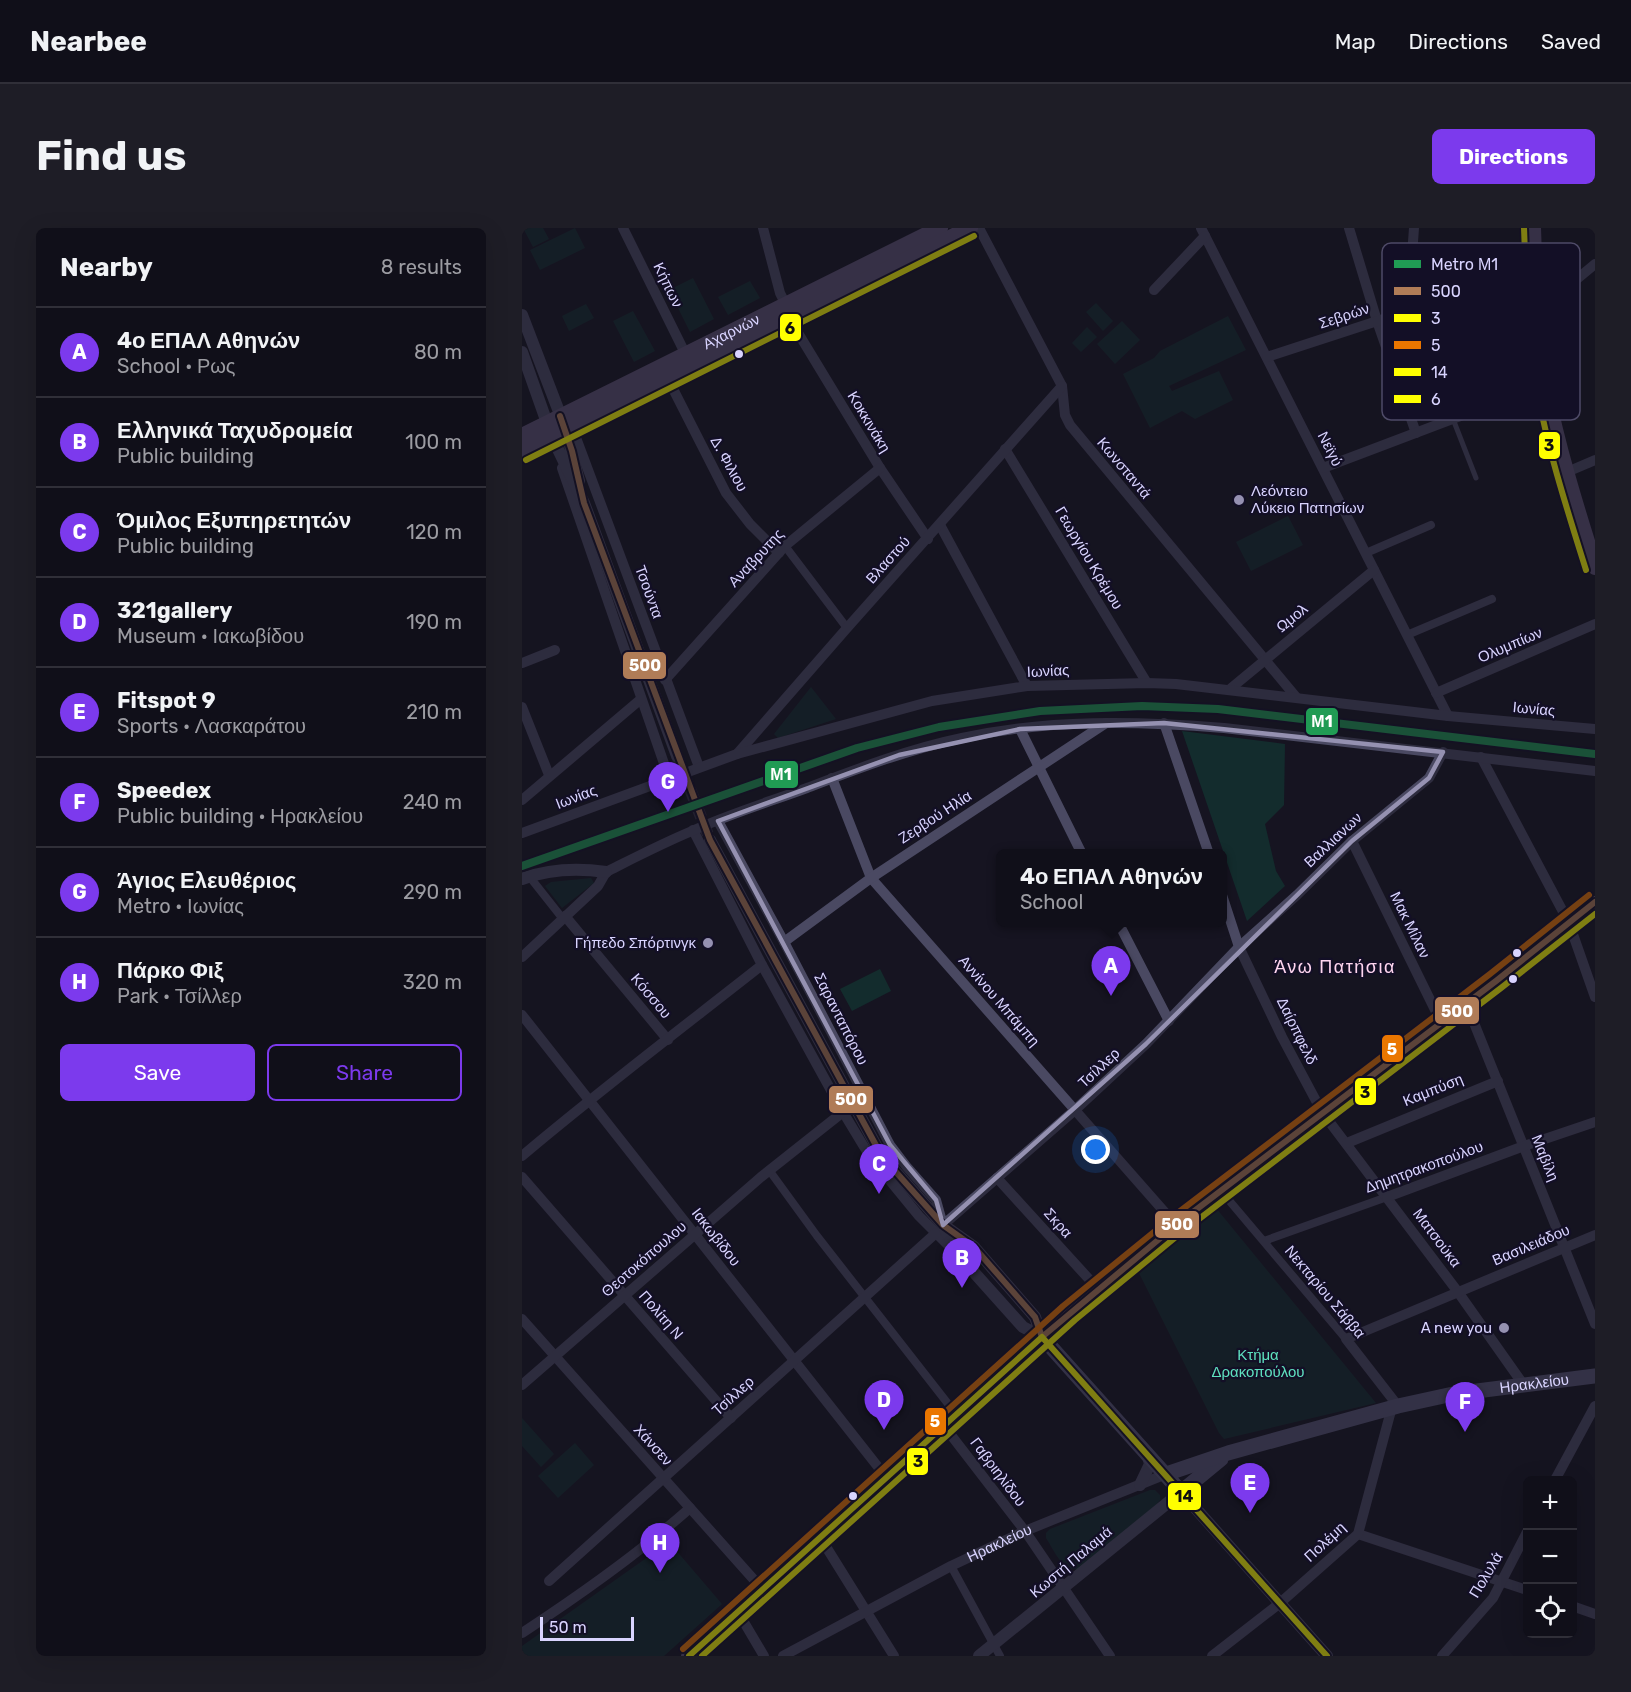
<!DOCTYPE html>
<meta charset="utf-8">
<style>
:root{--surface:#100f19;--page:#1e1d26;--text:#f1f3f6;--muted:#9c9ca2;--line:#302f38;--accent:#7c3aed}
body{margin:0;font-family:Rubik,sans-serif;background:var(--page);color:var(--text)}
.controls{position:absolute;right:18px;bottom:18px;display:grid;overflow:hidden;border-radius:9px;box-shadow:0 6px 24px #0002}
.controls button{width:54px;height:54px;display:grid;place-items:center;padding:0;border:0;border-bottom:2px solid var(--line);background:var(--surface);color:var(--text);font:30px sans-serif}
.scale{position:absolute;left:18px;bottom:15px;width:94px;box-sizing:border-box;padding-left:6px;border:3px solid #d9d4ff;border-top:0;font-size:16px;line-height:21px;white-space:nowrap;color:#d9d4ff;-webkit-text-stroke:4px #130f26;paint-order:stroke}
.you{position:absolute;left:574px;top:922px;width:21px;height:21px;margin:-15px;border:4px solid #fff;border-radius:50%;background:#1a73e8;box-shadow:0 0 0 9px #1a73e833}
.badge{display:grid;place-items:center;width:39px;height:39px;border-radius:50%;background:var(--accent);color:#fff;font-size:20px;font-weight:700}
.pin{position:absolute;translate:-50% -50px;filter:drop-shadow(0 2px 3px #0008)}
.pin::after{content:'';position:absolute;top:32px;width:21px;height:18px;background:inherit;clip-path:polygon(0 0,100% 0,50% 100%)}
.popup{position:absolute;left:474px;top:621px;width:231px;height:78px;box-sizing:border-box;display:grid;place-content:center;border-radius:9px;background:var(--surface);filter:drop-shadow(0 2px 4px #0005);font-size:20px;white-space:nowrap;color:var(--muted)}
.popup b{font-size:22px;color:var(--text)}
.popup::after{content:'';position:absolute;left:50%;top:100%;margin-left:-12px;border:12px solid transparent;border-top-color:var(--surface)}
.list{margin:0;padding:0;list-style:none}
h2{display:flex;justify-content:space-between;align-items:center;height:78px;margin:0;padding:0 24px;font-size:26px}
h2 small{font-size:20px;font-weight:400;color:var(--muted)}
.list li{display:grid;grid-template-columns:39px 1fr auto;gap:18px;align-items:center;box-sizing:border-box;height:90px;padding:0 24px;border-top:2px solid var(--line)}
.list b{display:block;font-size:22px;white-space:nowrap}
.list p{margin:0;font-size:20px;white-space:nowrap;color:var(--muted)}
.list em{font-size:20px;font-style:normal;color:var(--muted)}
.actions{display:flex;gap:12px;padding:18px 24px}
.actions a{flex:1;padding:14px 0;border:2px solid var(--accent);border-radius:9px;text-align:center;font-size:21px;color:var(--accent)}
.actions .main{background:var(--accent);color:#fff}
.icon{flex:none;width:33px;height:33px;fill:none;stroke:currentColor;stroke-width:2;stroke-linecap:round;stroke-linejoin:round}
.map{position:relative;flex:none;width:1073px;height:1428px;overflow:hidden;border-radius:9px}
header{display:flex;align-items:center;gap:36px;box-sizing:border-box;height:84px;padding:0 30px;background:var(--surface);border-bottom:2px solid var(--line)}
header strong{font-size:28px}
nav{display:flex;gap:33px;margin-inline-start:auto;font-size:21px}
.intro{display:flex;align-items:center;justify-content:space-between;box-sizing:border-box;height:144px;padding:0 36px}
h1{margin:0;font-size:42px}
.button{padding:15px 27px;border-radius:9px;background:var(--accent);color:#fff;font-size:21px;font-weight:700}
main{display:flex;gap:36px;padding:0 36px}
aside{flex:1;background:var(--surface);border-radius:9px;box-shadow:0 6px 24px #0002}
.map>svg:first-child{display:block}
</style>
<header>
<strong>Nearbee</strong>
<nav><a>Map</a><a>Directions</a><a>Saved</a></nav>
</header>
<div class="intro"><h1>Find us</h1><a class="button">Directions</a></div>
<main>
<aside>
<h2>Nearby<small>8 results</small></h2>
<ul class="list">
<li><span class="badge">A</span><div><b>4ο ΕΠΑΛ Αθηνών</b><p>School · Ρως</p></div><em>80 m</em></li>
<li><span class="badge">B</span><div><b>Ελληνικά Ταχυδρομεία</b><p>Public building</p></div><em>100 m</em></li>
<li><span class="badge">C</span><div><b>Όμιλος Εξυπηρετητών</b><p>Public building</p></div><em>120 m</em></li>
<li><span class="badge">D</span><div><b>321gallery</b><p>Museum · Ιακωβίδου</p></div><em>190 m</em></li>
<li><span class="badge">E</span><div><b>Fitspot 9</b><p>Sports · Λασκαράτου</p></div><em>210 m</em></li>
<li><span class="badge">F</span><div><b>Speedex</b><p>Public building · Ηρακλείου</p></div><em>240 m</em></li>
<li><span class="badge">G</span><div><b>Άγιος Ελευθέριος</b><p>Metro · Ιωνίας</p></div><em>290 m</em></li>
<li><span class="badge">H</span><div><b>Πάρκο Φιξ</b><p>Park · Τσίλλερ</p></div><em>320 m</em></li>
</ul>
<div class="actions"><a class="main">Save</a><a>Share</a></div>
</aside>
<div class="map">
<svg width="1073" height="1428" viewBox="0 0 1073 1428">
<rect width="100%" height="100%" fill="#161421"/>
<!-- green -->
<path fill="#132c2d" d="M 1,0 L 21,0 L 27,11 L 11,19 Z
M 53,0 L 63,20 L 18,42 L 8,22 Z
M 171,50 L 192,91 L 168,104 L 147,62 Z
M 228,53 L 238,70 L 206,87 L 196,69 Z
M 574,75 L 591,93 L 581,103 L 564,84 Z
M 64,76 L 72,90 L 47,103 L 40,88 Z
M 111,83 L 133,123 L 112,134 L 91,93 Z
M 706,88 L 724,122 L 647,158 L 650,163 L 697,143 L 711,172 L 673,191 L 660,183 L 628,200 L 601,146 L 632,130 L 638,123 Z
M 600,93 L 618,112 L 593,136 L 575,116 Z
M 565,99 L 575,109 L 559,124 L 550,115 Z
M 766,288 L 781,317 L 729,343 L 714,314 Z
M 289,459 L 314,491 L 256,510 L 252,506 Z
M 660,503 L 763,516 L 762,577 L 743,596 L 754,643 L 763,658 L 725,693 Z
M 69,650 L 72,655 L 40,680 L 23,658 L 29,654 Z
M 358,741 L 369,763 L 330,783 L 318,761 Z
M 694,980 L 854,1175 L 702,1211 L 697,1205 L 617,1045 Z
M 0,1190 L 32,1226 L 19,1239 L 0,1218 Z
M 53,1215 L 72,1237 L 36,1270 L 16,1248 Z
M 628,1262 L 633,1262 L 638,1267 L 638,1272 L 634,1277 L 557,1341 C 540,1344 532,1322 524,1310 L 524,1305 L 528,1301 Z
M 147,1314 L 200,1376 L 142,1428 L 0,1428 L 0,1418 Z"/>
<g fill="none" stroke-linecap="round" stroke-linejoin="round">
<!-- tertiary-tunnel -->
<path stroke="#333142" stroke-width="12" stroke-dasharray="12 6" stroke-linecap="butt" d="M 155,528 L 188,612"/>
<!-- service -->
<path stroke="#4a4962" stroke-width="5" d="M 931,191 L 954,250"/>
<!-- pedestrian -->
<path stroke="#4a4962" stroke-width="8" d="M 263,318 L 325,400
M 844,325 L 909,297
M 885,407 L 970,371
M 7,648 L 41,691
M 247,942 L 295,1008 L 434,1186
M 705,970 L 824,1111
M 742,1013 L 865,969
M 429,1338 L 478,1428"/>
<!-- minor -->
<g stroke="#4a4962" stroke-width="10">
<path d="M 101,0 L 164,127"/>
<path d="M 241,0 L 258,65 L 264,77"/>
<path d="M 457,0 L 540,158 L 543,187 L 548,197 L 774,469"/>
<path d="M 679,0 L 926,488"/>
<path d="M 827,0 L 855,93 L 894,205"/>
<path d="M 632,62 L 683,8"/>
<path d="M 886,83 L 892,0"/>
<path d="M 1014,85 L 1073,36"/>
<path d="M 267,90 L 358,240 L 406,311"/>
<path d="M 745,129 L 1012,42"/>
<path d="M 146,151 L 204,265 L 228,296 L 257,325"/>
<path d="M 50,199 L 177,539"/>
<path d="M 483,221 L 625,455"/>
<path d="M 40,240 L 147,550"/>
<path d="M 801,240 L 1023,156"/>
<path d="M 1045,244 L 1073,232"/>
<path d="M 418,297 L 505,458"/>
<path d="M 0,435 L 33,422"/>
<path d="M 143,452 L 263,318 L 358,240"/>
<path d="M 708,461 L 852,342"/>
<path d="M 914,465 L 1073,396"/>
<path d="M 0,479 L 27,547"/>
<path d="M 642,495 L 687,626"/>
<path d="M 498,501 L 560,626"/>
<path d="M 215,526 L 325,400 L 540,158"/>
<path d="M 959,529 L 1047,695 L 1073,769"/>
<path d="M 310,550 L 349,650 L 654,997"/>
<path d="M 0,572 L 119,471"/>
<path d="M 196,593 L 262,714 L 368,917 L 384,938 L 414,972 L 421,997 L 553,882 L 624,816 L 717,719 L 775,667 L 830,613 L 907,550 L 921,524"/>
<path d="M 171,602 L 240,737 L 321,884 L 347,927 L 397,988 L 434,1025"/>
<path d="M 0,605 L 215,526 L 410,473 L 505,458 L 625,455 L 654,456 L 926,488 L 1073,501"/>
<path d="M 830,613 L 919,794"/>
<path d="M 700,667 L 717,719 L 760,809 L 800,884 L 936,1064 L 1001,1156"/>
<path d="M 43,688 L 146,812"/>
<path d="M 596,694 L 647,793"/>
<path d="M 262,714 L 349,650 L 584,495"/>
<path d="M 0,729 L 76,658 L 84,644 C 112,630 141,615 170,603 C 207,586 247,574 285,560 C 335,541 387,521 440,510 C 526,491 615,493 702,500 L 1073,543"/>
<path d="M 944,775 L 1073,1096"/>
<path d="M 0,787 L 364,1249"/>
<path d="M 825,915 L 976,853"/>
<path d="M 0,928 C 78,862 160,800 240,737"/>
<path d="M 0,949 L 209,1190"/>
<path d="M 475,950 L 576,1061"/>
<path d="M 865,969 L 1002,918 L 1073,894"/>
<path d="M 0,1091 L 241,1362"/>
<path d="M 0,1157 L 239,949 L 321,884"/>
<path d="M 876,1178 L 824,1111 L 1073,1007"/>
<path d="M 422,1198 L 503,1303 L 588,1428"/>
<path d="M 1033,1252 L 1073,1178"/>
<path d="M 836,1306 L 1005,1362"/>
<path d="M 298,1309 L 372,1428"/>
<path d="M 27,1353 L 414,1005"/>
<path d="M 1050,1378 L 1073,1386"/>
<path d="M 216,1384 L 242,1428"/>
<path d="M 0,1405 C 58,1367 116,1326 168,1280"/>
<path id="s1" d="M 261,1428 L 429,1338 L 503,1303 L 644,1246"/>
<path d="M 690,1428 L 758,1375 L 836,1306 L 870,1179"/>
<path d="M 920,1428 L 971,1370 L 1005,1304"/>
</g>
<!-- tertiary -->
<path stroke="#4a4962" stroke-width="12" d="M 0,87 L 44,202 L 57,253
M 0,124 L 30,209 L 62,275 L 155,528
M 188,612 L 356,921 L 365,934 L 421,997 L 440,1031 L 501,1099 L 520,1109
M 0,651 C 27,641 56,640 84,644
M 424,999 L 452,1019 L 513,1089 L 520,1109
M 618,1257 L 628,1236 L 625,1225
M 457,1428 L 659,1264 L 805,1428"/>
<!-- secondary -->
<g stroke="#575674" stroke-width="15">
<path d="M 520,1109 L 659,1264 L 699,1231"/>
<path id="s2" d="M 644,1246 L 706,1225 L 876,1178 L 931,1166 L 1073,1148"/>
</g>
<!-- primary -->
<g stroke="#5e5373" stroke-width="16">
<path d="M 1011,0 C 1013,52 1013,105 1023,156 C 1035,218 1054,279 1073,339"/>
<path id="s3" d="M 0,208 L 418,0"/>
<path d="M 0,224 L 448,0"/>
<path d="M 167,1428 L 547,1085 L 654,997 L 1073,676"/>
</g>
<!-- bus-1 casing -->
<g stroke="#130f26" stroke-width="10">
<path id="bus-1" d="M 38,188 L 50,223 L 62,275 L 188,612 L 356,921 L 365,934 L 421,997 L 452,1019 L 513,1089 L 520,1109
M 520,1109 L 654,997 L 974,753 L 1073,674"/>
</g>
<!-- bus-2 casing -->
<g stroke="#130f26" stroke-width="10">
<path id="bus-2" d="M 1002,0 C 1004,46 1004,92 1011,138 C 1021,207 1043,275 1064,342
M 180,1428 L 553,1092 L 660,1004 L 979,760 L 1073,686"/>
</g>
<!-- bus-3 casing -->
<g stroke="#130f26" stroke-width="10">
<path id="bus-3" d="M 161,1421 L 541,1078 L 649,990 L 968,746 L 1067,667"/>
</g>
<!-- bus-4 casing -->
<g stroke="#130f26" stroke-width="10">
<path id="bus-4" d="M 520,1109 L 805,1428
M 167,1428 L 520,1109"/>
</g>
<!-- bus-5 casing -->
<g stroke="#130f26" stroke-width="10">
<path id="bus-5" d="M 4,232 L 452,8"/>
</g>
<!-- bus-1 -->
<use href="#bus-1" stroke="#b07c57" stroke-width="6"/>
<!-- bus-2 -->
<use href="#bus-2" stroke="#ff0" stroke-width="6"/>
<!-- bus-3 -->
<use href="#bus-3" stroke="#ea7600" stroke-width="6"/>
<!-- bus-4 -->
<use href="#bus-4" stroke="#ff0" stroke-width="6"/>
<!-- bus-5 -->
<use href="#bus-5" stroke="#ff0" stroke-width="6"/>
<!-- metro-1 casing -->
<g stroke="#130f26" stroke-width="12">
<path id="metro-1" d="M 0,638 L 335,520 L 417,499 L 518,483 L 620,478 L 696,481 L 1073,526"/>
</g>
<!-- metro-1 -->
<use href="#metro-1" stroke="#209b54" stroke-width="8"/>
</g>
<!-- marked area -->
<path d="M0 0H1073V1428H0ZM 642,495 L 921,524 L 907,550 L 830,613 L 624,816 L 421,997 L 414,972 L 368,917 L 196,593 L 377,527 L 498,501 Z" fill="#161421" fill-opacity=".55" fill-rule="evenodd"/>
<path fill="none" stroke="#9591b1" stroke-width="4.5" stroke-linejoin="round" d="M 642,495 L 921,524 L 907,550 L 830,613 L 624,816 L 421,997 L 414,972 L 368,917 L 196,593 L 377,527 L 498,501 Z"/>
<!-- markers -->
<g fill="#d9d4ff" stroke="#130f26" stroke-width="2">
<circle cx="217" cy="126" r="5"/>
<circle cx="995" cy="725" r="5"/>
<circle cx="991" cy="751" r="5"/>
<circle cx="331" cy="1268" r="5"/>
</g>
<g fill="#9591b1" stroke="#130f26" stroke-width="2">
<circle cx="717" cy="272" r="6"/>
<circle cx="186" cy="715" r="6"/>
<circle cx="982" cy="1100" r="6"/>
</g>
<g text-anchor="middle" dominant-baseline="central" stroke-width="4.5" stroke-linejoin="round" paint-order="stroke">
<!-- street labels -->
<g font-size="15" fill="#d9d4ff" stroke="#130f26">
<text transform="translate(146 57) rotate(64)">Κήπων</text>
<text transform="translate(822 88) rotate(-18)">Σεβρών</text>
<text stroke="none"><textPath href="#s3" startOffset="234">Αχαρνών</textPath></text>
<text transform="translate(347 194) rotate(59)">Κοκκινάκη</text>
<text transform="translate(808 221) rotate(63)">Νεϊγύ</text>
<text transform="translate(207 236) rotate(61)">Δ. Φιλιου</text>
<text transform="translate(602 240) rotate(50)">Κωνσταντά</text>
<text transform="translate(234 330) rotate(-47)">Αναβρυτης</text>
<text transform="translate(567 330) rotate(59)">Γεωργίου Κρέμου</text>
<text transform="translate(366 332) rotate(-48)">Βλαστού</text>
<text transform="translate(127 364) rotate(70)">Τσούντα</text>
<text transform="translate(770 390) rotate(-39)">Ωμολ</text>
<text transform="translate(988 417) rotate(-23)">Ολυμπίων</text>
<text transform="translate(526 443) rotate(-3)">Ιωνίας</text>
<text transform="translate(1012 481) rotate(5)">Ιωνίας</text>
<text transform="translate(54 569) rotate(-21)">Ιωνίας</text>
<text transform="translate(413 589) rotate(-33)">Ζερβού Ηλία</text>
<text transform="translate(811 612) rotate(-43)">Βαλλιανων</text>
<text transform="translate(888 697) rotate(64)">Μακ Μίλαν</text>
<text transform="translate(129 768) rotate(50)">Κόσσου</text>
<text transform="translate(477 773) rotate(49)">Αννίνου Μπάμπη</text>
<text transform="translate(319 791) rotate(63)">Σαρανταπόρου</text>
<text transform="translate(775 803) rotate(64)">Δαίρπφελδ</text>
<text transform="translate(577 840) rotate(-43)">Τσίλλερ</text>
<text transform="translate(911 862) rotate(-22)">Καμπύση</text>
<text transform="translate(1023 930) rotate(68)">Μαβίλη</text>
<text transform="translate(902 939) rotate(-20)">Δημητρακοπούλου</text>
<text transform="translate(536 995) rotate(48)">Σκρα</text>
<text transform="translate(194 1009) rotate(52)">Ιακωβίδου</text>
<text transform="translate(915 1010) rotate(53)">Ματσούκα</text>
<text transform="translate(1009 1017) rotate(-23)">Βασιλειάδου</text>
<text transform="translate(122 1031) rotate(-41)">Θεοτοκόπουλου</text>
<text transform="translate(803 1064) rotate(50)">Νεκταρίου Σάββα</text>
<text transform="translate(139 1087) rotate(49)">Πολίτη Ν</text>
<text stroke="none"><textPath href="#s2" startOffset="380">Ηρακλείου</textPath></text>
<text transform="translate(211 1168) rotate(-42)">Τσίλλερ</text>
<text transform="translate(131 1217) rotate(48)">Χάνσεν</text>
<text transform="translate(476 1244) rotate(53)">Γαβριηλίδου</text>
<text transform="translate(803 1314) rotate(-43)">Πολέμη</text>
<text stroke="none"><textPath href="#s1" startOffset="244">Ηρακλείου</textPath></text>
<text transform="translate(549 1334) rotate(-40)">Κωστή Παλαμά</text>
<text transform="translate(964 1347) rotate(-59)">Πολυλά</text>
</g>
<!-- poi labels -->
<g font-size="15" fill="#d9d4ff" stroke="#130f26" text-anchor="end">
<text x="729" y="263" text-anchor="start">Λεόντειο<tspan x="729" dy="17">Λύκειο Πατησίων</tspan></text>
<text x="174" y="715">Γήπεδο Σπόρτινγκ</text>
<text x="970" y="1100">A new you</text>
</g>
<!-- park labels -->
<g font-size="15" fill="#5fe0c0" stroke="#130f26">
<text x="736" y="1127">Κτήμα<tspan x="736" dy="17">Δρακοπούλου</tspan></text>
</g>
<!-- quarter labels -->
<g font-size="18" letter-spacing="1.5" fill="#ffd6f0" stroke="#130f26">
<text x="813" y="739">Άνω Πατήσια</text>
</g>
</g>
<!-- legend -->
<rect x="860" y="15" width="198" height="177" rx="9" fill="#130f26" stroke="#4e4a67" stroke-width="1.5"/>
<rect x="872" y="32" width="27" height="8" fill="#209b54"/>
<rect x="872" y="59" width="27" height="8" fill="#b07c57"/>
<rect x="872" y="86" width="27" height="8" fill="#ff0"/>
<rect x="872" y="113" width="27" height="8" fill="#ea7600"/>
<rect x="872" y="140" width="27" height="8" fill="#ff0"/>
<rect x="872" y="167" width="27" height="8" fill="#ff0"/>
<g font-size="16" fill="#d9d4ff">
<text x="909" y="42">Metro Μ1</text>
<text x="909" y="69">500</text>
<text x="909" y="96">3</text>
<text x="909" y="123">5</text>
<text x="909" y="150">14</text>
<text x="909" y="177">6</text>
</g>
<g stroke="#130f26" stroke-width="2">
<rect x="257" y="85" width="23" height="29" rx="6" fill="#ff0"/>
<rect x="1016" y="203" width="23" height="29" rx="6" fill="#ff0"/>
<rect x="100" y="423" width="45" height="29" rx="6" fill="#b07c57"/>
<rect x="783" y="479" width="34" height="29" rx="6" fill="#209b54"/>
<rect x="242" y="532" width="35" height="29" rx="6" fill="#209b54"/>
<rect x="912" y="768" width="46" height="29" rx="6" fill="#b07c57"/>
<rect x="859" y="806" width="23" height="29" rx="6" fill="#ea7600"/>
<rect x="832" y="849" width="23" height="29" rx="6" fill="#ff0"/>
<rect x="306" y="857" width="46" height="29" rx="6" fill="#b07c57"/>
<rect x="632" y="982" width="46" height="29" rx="6" fill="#b07c57"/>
<rect x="402" y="1179" width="23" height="29" rx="6" fill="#ea7600"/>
<rect x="384" y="1219" width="23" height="29" rx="6" fill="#ff0"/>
<rect x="645" y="1254" width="35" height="29" rx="6" fill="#ff0"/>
</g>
<g font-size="16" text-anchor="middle" font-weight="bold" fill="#fff">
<text x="123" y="443">500</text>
<text x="800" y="499">Μ1</text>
<text x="259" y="552">Μ1</text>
<text x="935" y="789">500</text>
<text x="870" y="827">5</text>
<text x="329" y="877">500</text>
<text x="655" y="1002">500</text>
<text x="413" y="1199">5</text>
</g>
<g font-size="16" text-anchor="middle" font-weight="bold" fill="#111">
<text x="268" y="106">6</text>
<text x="1027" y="223">3</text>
<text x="843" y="870">3</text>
<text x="396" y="1239">3</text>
<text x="662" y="1274">14</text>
</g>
</svg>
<div class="controls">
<button>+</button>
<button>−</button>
<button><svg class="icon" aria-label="locate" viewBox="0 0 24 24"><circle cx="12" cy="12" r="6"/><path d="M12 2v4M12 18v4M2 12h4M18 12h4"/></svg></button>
</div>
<div class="scale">50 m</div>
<div class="you"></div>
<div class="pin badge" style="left:589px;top:768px">A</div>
<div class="popup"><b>4ο ΕΠΑΛ Αθηνών</b>School</div>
<div class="pin badge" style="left:440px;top:1060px">B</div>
<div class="pin badge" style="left:357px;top:966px">C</div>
<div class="pin badge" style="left:362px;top:1202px">D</div>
<div class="pin badge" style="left:728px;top:1285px">E</div>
<div class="pin badge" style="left:943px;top:1204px">F</div>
<div class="pin badge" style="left:146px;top:584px">G</div>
<div class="pin badge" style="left:138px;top:1345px">H</div>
</div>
</main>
